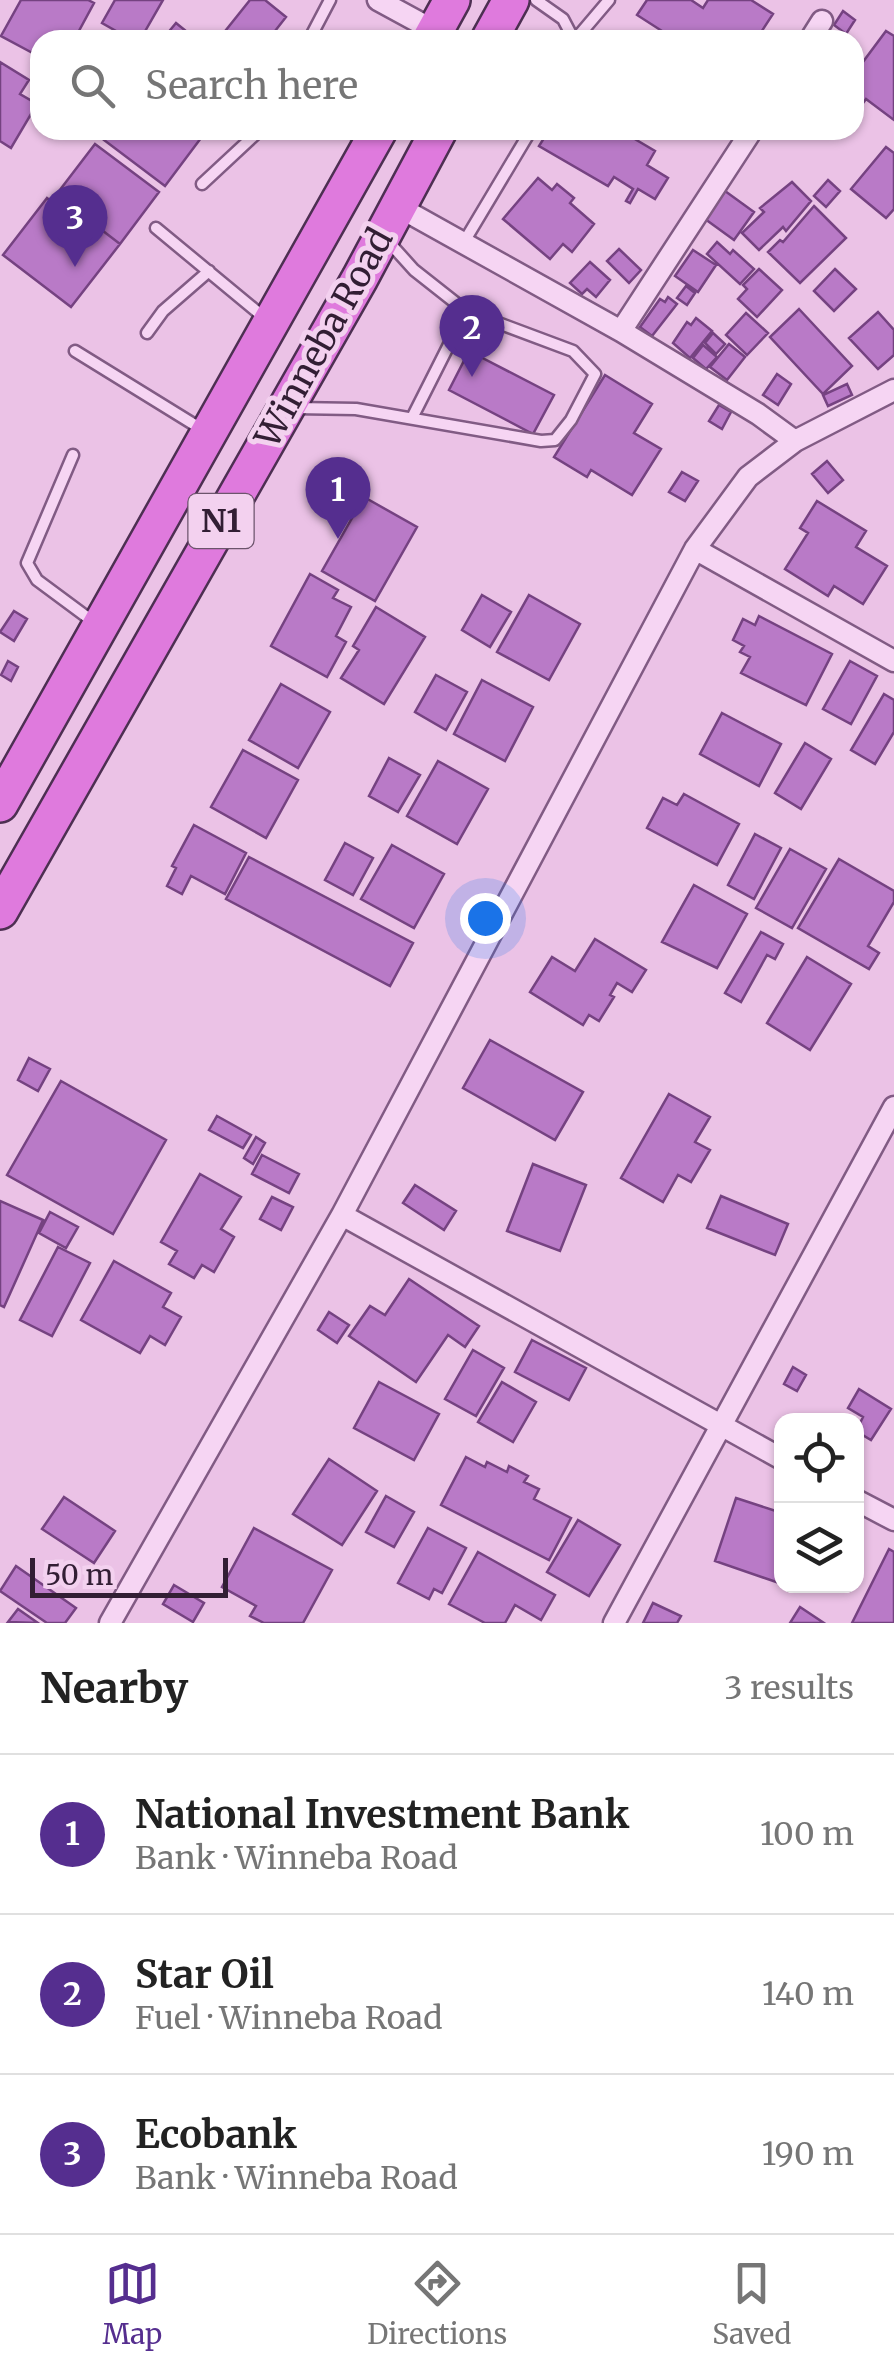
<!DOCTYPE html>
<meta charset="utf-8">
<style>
:root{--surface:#fff;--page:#f6f6f6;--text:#222;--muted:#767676;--line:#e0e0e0;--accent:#552e8f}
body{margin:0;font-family:Merriweather,serif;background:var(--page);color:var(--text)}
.controls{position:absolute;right:30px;bottom:30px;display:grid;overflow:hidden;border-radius:20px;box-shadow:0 2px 8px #0004}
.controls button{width:90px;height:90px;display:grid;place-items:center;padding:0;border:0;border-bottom:2px solid var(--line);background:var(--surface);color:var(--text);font:50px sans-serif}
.scale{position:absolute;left:30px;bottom:25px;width:198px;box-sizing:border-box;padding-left:10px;border:5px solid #321e34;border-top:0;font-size:28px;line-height:35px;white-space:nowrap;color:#321e34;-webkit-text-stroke:8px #f3d1ef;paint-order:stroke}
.you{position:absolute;left:485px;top:918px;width:35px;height:35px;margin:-25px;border:8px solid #fff;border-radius:50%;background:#1a73e8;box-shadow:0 0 0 15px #1a73e833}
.badge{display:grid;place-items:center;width:65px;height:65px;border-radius:50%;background:var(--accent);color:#fff;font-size:32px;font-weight:700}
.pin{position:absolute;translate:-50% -82px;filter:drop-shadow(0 2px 5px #0008)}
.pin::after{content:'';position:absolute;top:52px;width:35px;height:30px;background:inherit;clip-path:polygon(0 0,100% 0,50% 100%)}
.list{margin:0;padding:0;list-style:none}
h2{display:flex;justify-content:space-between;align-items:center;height:130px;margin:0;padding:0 40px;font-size:42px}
h2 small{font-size:32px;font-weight:400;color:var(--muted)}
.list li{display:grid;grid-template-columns:65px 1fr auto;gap:30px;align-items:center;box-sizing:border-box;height:160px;padding:0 40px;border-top:2px solid var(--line)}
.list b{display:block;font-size:38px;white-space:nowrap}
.list p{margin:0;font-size:32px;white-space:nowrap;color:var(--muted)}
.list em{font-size:32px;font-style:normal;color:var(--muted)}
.icon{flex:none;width:55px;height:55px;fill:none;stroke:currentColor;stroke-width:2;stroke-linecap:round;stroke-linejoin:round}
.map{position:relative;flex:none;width:894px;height:1623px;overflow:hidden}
.search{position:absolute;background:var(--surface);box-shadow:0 2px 8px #0004;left:30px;right:30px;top:30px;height:110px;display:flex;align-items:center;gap:25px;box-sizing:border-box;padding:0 35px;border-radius:30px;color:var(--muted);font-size:38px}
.sheet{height:610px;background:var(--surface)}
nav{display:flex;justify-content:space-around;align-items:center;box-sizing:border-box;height:140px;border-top:2px solid var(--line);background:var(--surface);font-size:28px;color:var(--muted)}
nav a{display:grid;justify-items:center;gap:5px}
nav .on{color:var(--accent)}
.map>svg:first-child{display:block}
</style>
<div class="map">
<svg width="894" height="1623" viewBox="0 0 894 1623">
<rect width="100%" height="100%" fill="#ebc2e6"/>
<!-- building -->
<path fill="#b97ac7" stroke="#754281" stroke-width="2.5" d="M 21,0 L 88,0 L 94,3 L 74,40 L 40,40 L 40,57 L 1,36 Z
M 115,0 L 163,0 L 140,40 L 132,40 L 102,23 Z
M 250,0 L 265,0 L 286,17 L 268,40 L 218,40 Z
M 647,0 L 691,0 L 703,8 L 708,0 L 751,0 L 773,14 L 756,40 L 676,40 L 637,15 Z
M 843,11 L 855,20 L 846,34 L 834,25 Z
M 176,23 L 197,40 L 162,40 Z
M 886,31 L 894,36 L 894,120 L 866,99 L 858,110 L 854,108 L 854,74 Z
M 0,62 L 29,80 L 20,94 L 37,104 L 11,148 L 0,141 Z
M 111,130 L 207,130 L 165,186 L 104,140 Z
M 549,130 L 624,130 L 623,132 L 655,151 L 647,165 L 668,178 L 655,199 L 638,189 L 630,203 L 626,201 L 633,189 L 614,177 L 608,186 L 539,146 Z
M 95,144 L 159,192 L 120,244 L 56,195 Z
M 886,147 L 894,153 L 894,209 L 886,218 L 851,189 Z
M 538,178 L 552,190 L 557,184 L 574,198 L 570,203 L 594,224 L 572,252 L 563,244 L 550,259 L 503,219 Z
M 828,180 L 840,191 L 826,207 L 814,196 Z
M 792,182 L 811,201 L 786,231 L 783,227 L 759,250 L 742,233 L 764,212 L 760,208 Z
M 725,191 L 754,212 L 734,240 L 705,219 Z
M 47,198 L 76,220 L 81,214 L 120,244 L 71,307 L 3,255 Z
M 814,206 L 846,238 L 800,283 L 768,252 L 780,240 L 783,242 Z
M 717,242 L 730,254 L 733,250 L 754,269 L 740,284 L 707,254 Z
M 619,249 L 641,270 L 629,283 L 607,261 Z
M 693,250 L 716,265 L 698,292 L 675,276 Z
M 590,262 L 610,280 L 596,297 L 587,289 L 582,294 L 570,283 Z
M 759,269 L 782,290 L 757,317 L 738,299 L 747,289 L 743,285 Z
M 835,269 L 856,289 L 834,311 L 814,291 Z
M 686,286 L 695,293 L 687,305 L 677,298 Z
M 668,297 L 677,304 L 652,336 L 640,327 L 660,299 L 665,302 Z
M 799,309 L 852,366 L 823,394 L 770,337 Z
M 878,312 L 894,330 L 894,355 L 878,369 L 849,338 Z
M 746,313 L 768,333 L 747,355 L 726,335 Z
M 696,318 L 712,331 L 690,358 L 673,343 L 687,322 L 691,325 Z
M 713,333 L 725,344 L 716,354 L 705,343 Z
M 729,344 L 745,357 L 727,380 L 710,367 Z
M 703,345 L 717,357 L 706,369 L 693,358 Z
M 469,351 L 554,395 L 533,434 L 449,390 Z
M 777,374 L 791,384 L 778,405 L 763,395 Z
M 605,375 L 652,404 L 634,433 L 661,449 L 632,495 L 591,470 L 587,477 L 554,457 Z
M 847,384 L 852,395 L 828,406 L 823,395 Z
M 719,405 L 731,412 L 722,429 L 709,421 Z
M 827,461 L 843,480 L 828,493 L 812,474 Z
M 682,472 L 698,481 L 685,501 L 669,492 Z
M 364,497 L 417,527 L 375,601 L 322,571 Z
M 817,501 L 866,531 L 856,547 L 887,566 L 863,604 L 834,586 L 828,596 L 785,569 L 808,533 L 800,528 Z
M 310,574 L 338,590 L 333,598 L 351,607 L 336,636 L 346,642 L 327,677 L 271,646 Z
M 482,595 L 511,612 L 490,647 L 462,630 Z
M 529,595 L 580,624 L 549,680 L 497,652 Z
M 376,607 L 425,637 L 384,704 L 341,678 L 359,650 L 353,646 Z
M 14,611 L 27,619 L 14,641 L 0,632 Z
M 759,616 L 832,654 L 806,705 L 741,673 L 750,657 L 740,652 L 744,646 L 733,640 L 743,619 L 755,625 Z
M 8,661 L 18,667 L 11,681 L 1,675 Z
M 850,661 L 877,676 L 851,724 L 823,709 Z
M 436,675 L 467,692 L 446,730 L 415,712 Z
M 482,680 L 533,707 L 505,761 L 454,734 Z
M 281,684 L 330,712 L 298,768 L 249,740 Z
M 884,694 L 894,700 L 894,732 L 875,764 L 851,750 Z
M 722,713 L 781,744 L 759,786 L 700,754 Z
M 805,743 L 831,759 L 801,809 L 775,793 Z
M 243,750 L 298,780 L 266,838 L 211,807 Z
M 389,758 L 420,775 L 398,812 L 369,796 Z
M 438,761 L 488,789 L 457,844 L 407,816 Z
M 684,794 L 739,824 L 717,865 L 647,828 L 663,798 L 677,805 Z
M 194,825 L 246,853 L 225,894 L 191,876 L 182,894 L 167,886 L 176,868 L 172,866 Z
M 755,834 L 781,848 L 754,899 L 728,885 Z
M 345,843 L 373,858 L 353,895 L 325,880 Z
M 392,845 L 444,874 L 414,928 L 361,899 Z
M 790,849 L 826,869 L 792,928 L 756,908 Z
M 249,857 L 413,943 L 390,986 L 226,899 Z
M 839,859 L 894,891 L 894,902 L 868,946 L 879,953 L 869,969 L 798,928 Z
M 694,885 L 747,914 L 717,968 L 662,942 Z
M 761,932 L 783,944 L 775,959 L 767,955 L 741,1002 L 725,993 Z
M 595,939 L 646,970 L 632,992 L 617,983 L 610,995 L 614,997 L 599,1021 L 589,1015 L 583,1025 L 530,992 L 552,957 L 575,971 Z
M 807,957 L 851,984 L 810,1050 L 767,1023 Z
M 490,1040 L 583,1092 L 555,1140 L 463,1088 Z
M 29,1058 L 50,1069 L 38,1091 L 18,1080 Z
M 61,1081 L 166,1140 L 113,1234 L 7,1175 Z
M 669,1094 L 710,1117 L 695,1142 L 710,1150 L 691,1182 L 678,1175 L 663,1202 L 621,1178 Z
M 217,1116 L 251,1135 L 243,1148 L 209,1130 Z
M 256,1137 L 265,1143 L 253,1164 L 244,1158 Z
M 262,1155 L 299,1174 L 289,1193 L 252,1174 Z
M 533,1164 L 586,1185 L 560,1251 L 507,1231 Z
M 200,1174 L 241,1197 L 221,1229 L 234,1237 L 214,1272 L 202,1265 L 194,1278 L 169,1264 L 177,1251 L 161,1242 Z
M 415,1185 L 456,1211 L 444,1230 L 403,1203 Z
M 721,1196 L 788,1224 L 775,1255 L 707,1228 Z
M 272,1197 L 293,1207 L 281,1230 L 260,1219 Z
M 0,1201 L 43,1220 L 4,1307 L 0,1305 Z
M 50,1212 L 78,1227 L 66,1248 L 39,1233 Z
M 58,1247 L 90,1263 L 52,1336 L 20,1320 Z
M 114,1261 L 171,1293 L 163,1307 L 181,1317 L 165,1345 L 150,1336 L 140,1353 L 81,1320 Z
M 409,1279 L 479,1326 L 465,1347 L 448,1335 L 416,1382 L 349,1336 L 370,1306 L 385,1315 Z
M 329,1312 L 349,1325 L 337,1343 L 318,1330 Z
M 532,1340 L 586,1368 L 569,1400 L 515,1372 Z
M 473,1350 L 504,1368 L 476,1416 L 445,1399 Z
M 793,1367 L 806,1375 L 797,1391 L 784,1384 Z
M 379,1382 L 439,1414 L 414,1460 L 354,1428 Z
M 502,1382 L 536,1402 L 513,1442 L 478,1422 Z
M 859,1389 L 891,1409 L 871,1440 L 856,1431 L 863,1417 L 848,1408 Z
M 466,1457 L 485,1467 L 487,1462 L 507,1472 L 509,1466 L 528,1476 L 524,1482 L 539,1489 L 534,1499 L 571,1518 L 549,1560 L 441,1505 Z
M 329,1459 L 377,1491 L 342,1545 L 293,1514 Z
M 386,1496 L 414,1512 L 394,1547 L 366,1532 Z
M 64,1497 L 115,1531 L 94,1563 L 42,1529 Z
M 736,1498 L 782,1513 L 782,1584 L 715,1561 Z
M 578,1520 L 620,1545 L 589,1596 L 547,1572 Z
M 254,1528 L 332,1570 L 303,1623 L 264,1623 L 250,1616 L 256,1606 L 222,1587 Z
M 428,1528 L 466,1548 L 442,1593 L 434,1589 L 429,1599 L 398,1583 Z
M 889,1549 L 894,1552 L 894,1623 L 852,1623 Z
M 478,1552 L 555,1595 L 541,1620 L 515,1605 L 505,1623 L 485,1623 L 449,1604 Z
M 16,1566 L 76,1608 L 65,1623 L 47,1623 L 0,1591 Z
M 174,1585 L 204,1603 L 193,1622 L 163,1604 Z
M 653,1603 L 681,1616 L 677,1623 L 643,1623 Z
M 800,1607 L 824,1623 L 790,1623 Z
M 18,1609 L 38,1623 L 8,1622 Z"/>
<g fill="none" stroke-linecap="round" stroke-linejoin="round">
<!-- service casing -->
<g stroke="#815b84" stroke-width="15">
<path id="service" d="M 536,0 L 563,19 L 574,40
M 309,40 L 330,0
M 575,40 L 609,0
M 346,130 L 366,140
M 202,184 L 260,130
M 156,228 L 266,319
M 464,242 L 531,130
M 147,333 L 163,311 L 209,271
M 75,351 L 203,430
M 295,408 L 356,409 L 541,441 L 555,440 L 571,420 L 595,374 L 573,351 L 466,311 L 414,270 L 387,240
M 412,418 L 466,311
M 73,455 L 27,563 L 37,580 L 95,623"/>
</g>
<!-- minor casing -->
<g stroke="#815b84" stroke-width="25">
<path id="minor" d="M 378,0 L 435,31
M 810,40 L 822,21
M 397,206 L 621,331 L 758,414 L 795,441
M 621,331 L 752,130
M 695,549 L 894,661
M 342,1215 L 782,1459
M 856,1500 L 894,1520
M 110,1623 L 342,1215 L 695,549 L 748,477 L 795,441 L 894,390
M 614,1623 L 894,1107"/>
</g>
<!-- trunk casing -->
<g stroke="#4d2f52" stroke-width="40">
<path id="trunk" d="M 430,40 L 452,0
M 489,40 L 511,0
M 0,804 L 379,130
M 0,911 L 360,278 L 439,130"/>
</g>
<!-- service -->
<use href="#service" stroke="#f6d5f3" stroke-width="10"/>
<!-- minor -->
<use href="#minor" stroke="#f6d5f3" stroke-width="20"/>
<!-- trunk -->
<use href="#trunk" stroke="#df7add" stroke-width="35"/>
</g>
<g text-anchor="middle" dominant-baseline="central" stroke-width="10" stroke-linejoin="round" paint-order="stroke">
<!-- shield labels -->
<rect fill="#f3d1ef" stroke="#6c546c" stroke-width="2.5" x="188.5" y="494" width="65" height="54" rx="8"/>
<g font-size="32" font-weight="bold" fill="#321e34">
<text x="221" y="521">N1</text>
</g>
<!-- street labels -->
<g font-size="35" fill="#321e34" stroke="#f3d1ef">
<text transform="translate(324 338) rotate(-61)">Winneba Road</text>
</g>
</g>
</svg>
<div class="controls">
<button><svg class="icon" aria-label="locate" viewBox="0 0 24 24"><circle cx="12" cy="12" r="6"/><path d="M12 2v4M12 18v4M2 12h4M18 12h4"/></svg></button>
<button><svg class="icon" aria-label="layers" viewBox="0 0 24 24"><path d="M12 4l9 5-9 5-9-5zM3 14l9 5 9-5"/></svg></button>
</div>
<div class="scale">50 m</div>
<div class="you"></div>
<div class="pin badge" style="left:338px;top:539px">1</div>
<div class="pin badge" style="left:472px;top:377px">2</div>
<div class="pin badge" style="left:75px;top:267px">3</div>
<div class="search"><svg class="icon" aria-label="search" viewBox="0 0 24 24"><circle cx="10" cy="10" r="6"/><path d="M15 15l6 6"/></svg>Search here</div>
</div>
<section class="sheet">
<h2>Nearby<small>3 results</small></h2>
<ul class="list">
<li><span class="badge">1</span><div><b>National Investment Bank</b><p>Bank · Winneba Road</p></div><em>100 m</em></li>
<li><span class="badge">2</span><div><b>Star Oil</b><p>Fuel · Winneba Road</p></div><em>140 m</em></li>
<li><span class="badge">3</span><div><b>Ecobank</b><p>Bank · Winneba Road</p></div><em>190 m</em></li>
</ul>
</section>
<nav>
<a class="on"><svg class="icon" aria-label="map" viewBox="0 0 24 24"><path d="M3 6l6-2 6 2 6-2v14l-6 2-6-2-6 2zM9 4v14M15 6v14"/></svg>Map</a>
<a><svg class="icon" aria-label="directions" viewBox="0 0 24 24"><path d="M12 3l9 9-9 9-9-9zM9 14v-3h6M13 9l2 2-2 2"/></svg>Directions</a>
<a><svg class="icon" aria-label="saved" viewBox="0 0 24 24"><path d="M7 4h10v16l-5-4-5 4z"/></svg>Saved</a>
</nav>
